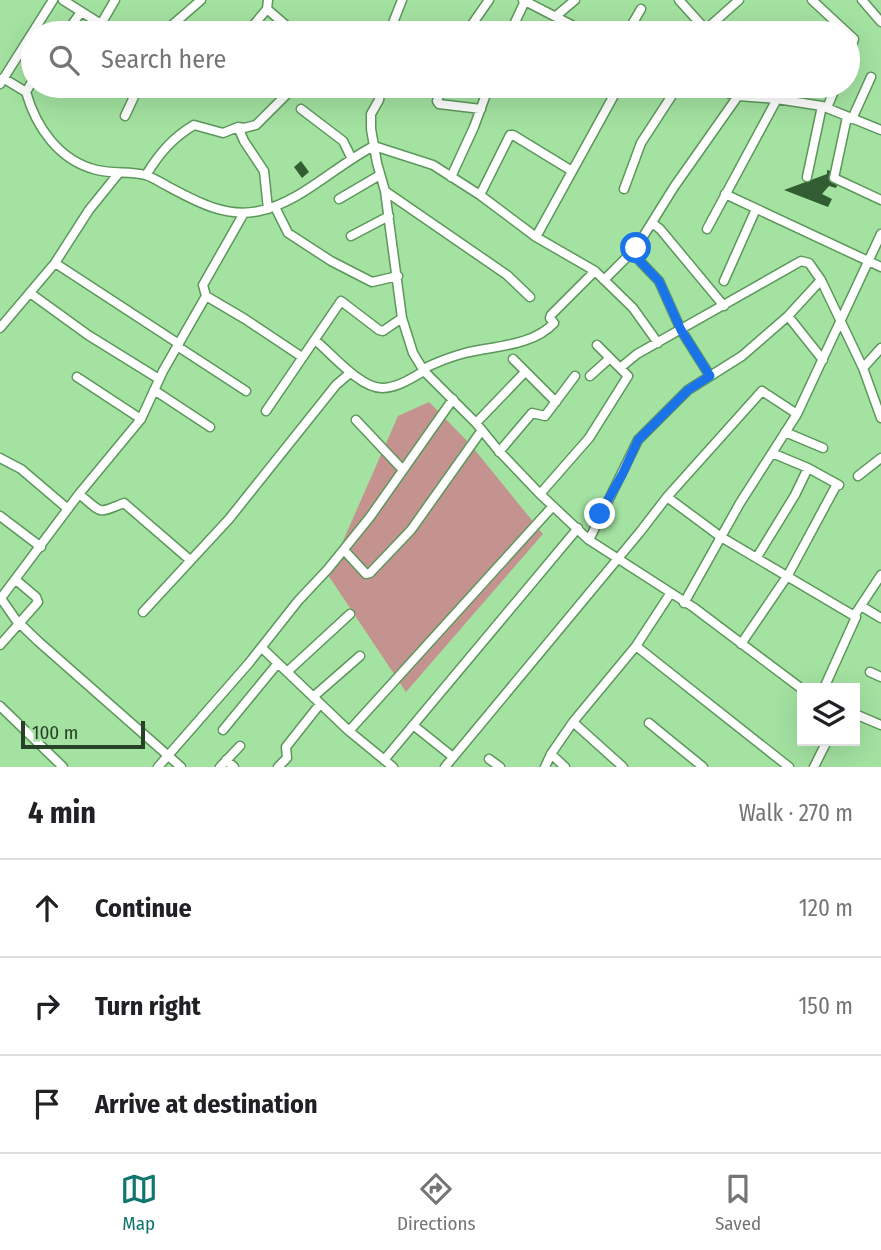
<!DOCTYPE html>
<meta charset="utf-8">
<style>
:root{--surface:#fff;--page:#f2f2f2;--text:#202124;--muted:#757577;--line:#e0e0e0;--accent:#0f766e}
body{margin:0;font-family:"Fira Sans Condensed",sans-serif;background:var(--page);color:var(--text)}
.controls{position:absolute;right:21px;bottom:21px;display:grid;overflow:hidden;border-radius:0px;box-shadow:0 7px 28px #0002}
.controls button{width:63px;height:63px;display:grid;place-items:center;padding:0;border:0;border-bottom:2px solid var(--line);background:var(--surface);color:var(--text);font:35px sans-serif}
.scale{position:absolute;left:21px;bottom:18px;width:124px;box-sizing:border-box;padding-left:7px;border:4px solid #284228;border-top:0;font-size:19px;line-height:24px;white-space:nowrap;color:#284228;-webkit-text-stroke:5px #a3e2a1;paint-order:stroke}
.stop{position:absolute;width:21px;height:21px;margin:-16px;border:5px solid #1a73e8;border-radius:50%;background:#fff}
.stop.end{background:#1a73e8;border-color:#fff;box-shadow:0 2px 7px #0008}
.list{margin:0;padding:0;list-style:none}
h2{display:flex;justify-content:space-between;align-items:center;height:91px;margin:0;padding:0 28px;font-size:30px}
h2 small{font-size:23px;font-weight:400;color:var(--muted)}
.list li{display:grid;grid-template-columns:46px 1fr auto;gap:21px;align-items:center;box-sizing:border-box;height:98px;padding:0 28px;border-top:2px solid var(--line)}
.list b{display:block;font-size:26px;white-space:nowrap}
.list em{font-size:23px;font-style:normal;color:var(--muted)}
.icon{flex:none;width:38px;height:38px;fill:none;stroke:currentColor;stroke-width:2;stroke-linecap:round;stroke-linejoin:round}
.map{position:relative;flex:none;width:881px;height:767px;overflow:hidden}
.search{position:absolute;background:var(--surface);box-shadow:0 7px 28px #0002;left:21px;right:21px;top:21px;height:77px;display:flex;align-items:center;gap:18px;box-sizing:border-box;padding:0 24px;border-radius:38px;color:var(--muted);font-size:26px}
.sheet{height:385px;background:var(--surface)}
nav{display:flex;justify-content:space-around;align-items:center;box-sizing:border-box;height:98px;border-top:2px solid var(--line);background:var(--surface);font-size:19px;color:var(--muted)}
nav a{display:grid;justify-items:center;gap:4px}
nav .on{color:var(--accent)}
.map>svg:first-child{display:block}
</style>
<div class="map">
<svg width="881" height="767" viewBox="0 0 881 767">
<rect width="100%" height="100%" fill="#a3e2a1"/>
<!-- green -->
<path fill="#c5938f" d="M 429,402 L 470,444 L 543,534 L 406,692 L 328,575 L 398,416 Z"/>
<!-- building -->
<path fill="#325d32" d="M 301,161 L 309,172 L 302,178 L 294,167 Z
M 827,170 L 831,171 L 831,178 L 838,183 L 836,188 L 829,186 L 822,194 L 832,199 L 828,207 L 784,190 L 827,174 Z"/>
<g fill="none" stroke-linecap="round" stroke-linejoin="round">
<!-- minor casing -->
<g stroke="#5c975b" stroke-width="11">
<path id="minor" d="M 63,0 L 115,33
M 268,0 L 267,9 L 289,28
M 523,0 L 587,33
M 679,0 L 706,30
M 812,0 L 854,39 L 848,58
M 862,0 L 881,22
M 556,16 L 575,0
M 101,24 L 115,0
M 66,33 L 81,12
M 163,33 L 201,0
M 247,33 L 267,9
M 389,33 L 402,0
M 466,33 L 489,0
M 510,33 L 525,1
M 627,33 L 641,9
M 702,33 L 739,0
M 3,78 L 26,92 C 36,127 59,161 97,170 C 113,174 130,171 145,175 C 153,177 161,183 169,187 C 197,202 226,218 259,211 C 300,203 336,165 374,146 L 433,165 L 480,195 L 536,237 L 595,271 L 633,308 L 658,343
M 0,84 L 53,0
M 60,86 L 65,88 L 67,86
M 381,86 L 379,100 L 371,114 L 371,129 L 377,163 L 385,191 L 402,318 L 413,353 L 424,371 L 476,423 L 498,450 L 540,494 L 589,540 L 693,607 L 802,689
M 442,86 L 437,101 L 439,104 L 481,109
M 704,86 L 738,96 L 777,99 L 822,106 L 881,130
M 26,92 L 33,80
M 827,108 L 836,86
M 301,109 L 343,141 L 351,157
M 125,116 L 139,86
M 847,117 L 834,178 L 881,200
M 852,119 L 871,77
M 238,127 L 244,141 L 264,171 L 268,209
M 146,175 C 159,154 172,138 194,125 L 223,133 L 238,127 L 244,128 L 256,125 L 295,86
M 451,177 L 474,127 L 489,86
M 807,177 L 822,106
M 624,189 L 641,143 L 678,86
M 385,191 L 507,275 L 530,297
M 725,194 L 881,267
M 480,195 L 510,135 L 513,135 L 572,171
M 339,199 L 380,175
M 275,207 L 288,233 L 331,261 L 372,282 L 398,276
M 652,223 L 660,229 L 724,306
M 707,229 L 777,99
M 351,236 L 389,216
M 536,237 L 619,86
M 632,253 L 659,281 L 681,330 L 710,376
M 55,263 L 179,344
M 604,280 L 636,248 L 674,187 L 738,96
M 724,281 L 756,209
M 30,293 L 88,335 L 159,379
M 206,296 L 245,319 L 302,357
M 788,316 L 823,360
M 0,328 L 55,263 L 89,210 L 118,174
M 315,340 C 332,354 360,388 382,388 C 397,388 412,378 424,371
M 177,346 L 246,391
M 513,359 L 556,402
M 620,368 L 637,354 L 801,261 L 809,263 L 821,280 L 863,368 L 881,418
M 863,368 L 881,348
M 423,369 C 437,362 450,357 465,353 C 493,346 533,346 554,323 L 550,318 L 551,315 L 595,271
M 590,376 L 610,358
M 77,377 L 141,419
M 154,390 L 210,427
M 266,411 L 341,301 L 379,330 L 383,331 L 402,318
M 356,420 L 403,470
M 476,423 L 525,372
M 785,432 L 823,448
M 499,452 L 532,413 L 545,416 L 575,376
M 772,453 L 808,468 L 839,485
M 0,458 L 21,469 L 68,509
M 858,476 L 881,458
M 79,494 C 104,514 96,514 124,503 L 190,560
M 540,494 L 589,438 L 628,376 L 597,345
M 667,497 L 721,537 L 856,617 L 824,688
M 0,516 L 41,547
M 589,540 L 638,440 L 688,390 L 742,356 L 788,316 L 821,280
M 344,550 L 366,574 L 370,573 L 411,530 L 482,430
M 757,557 L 795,495 L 808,468
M 0,597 L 16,620 L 39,642 L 181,767
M 1,598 L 79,494 L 141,419 L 163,371 L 206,296 L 203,285 L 244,213
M 684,603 L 740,503 L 797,414 L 881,234
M 861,606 L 881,618
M 143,612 L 229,519 L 336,385 L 350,373
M 854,616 L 881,575
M 741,644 L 788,575 L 837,484
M 0,645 L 38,602 L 36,597 L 16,580
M 636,646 L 789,767
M 262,648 L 349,731 L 393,767
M 287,672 L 350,614
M 870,672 L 881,677
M 313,697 L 360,656
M 0,706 L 63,767
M 855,714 L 881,725
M 573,722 L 636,646 L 670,594
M 649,723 L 703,767
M 413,725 L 453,757
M 223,730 L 278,663
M 349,731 L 553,506
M 551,754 L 565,767
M 489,759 L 500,767
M 226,760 L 234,767
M 384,760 L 578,528
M 158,767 L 249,663 L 298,601 L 328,569 L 370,517 L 453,399
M 220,767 L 240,746
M 278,767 L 287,758 L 286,747 L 320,704
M 445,767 L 640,532 L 667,497 L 762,391 L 797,414
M 545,767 L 551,754 L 573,722 L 623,767
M 814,767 L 827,741"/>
</g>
<!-- minor -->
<use href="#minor" stroke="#fff" stroke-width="8"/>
</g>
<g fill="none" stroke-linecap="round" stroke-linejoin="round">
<!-- route -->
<path stroke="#1a73e8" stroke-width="9" d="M 600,514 L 623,473 L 638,440 L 688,390 L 710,376 L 681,330 L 659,281 L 632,253 L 636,248"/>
</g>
</svg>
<div class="controls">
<button><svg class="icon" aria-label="layers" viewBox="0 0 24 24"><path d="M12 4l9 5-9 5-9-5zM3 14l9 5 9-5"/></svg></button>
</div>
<div class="scale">100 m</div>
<div class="stop" style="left:636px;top:248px"></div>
<div class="stop end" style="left:600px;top:514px"></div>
<div class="search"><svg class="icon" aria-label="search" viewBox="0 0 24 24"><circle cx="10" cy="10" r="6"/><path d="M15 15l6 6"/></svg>Search here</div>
</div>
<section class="sheet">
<h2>4 min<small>Walk · 270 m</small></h2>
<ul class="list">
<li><svg class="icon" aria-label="ahead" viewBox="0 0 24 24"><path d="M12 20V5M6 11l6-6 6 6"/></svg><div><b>Continue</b></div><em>120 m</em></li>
<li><svg class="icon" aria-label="right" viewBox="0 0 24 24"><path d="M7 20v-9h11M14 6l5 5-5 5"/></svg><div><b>Turn right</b></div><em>150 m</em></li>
<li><svg class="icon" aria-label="arrive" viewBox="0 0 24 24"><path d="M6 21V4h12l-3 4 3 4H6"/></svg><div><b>Arrive at destination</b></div></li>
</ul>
</section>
<nav>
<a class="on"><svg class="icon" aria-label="map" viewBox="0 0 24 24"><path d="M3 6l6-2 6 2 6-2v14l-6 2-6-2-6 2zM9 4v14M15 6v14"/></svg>Map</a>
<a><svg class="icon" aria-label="directions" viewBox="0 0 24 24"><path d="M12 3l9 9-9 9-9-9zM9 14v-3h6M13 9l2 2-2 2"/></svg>Directions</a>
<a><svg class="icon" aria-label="saved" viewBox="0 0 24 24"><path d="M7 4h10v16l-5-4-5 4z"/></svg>Saved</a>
</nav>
